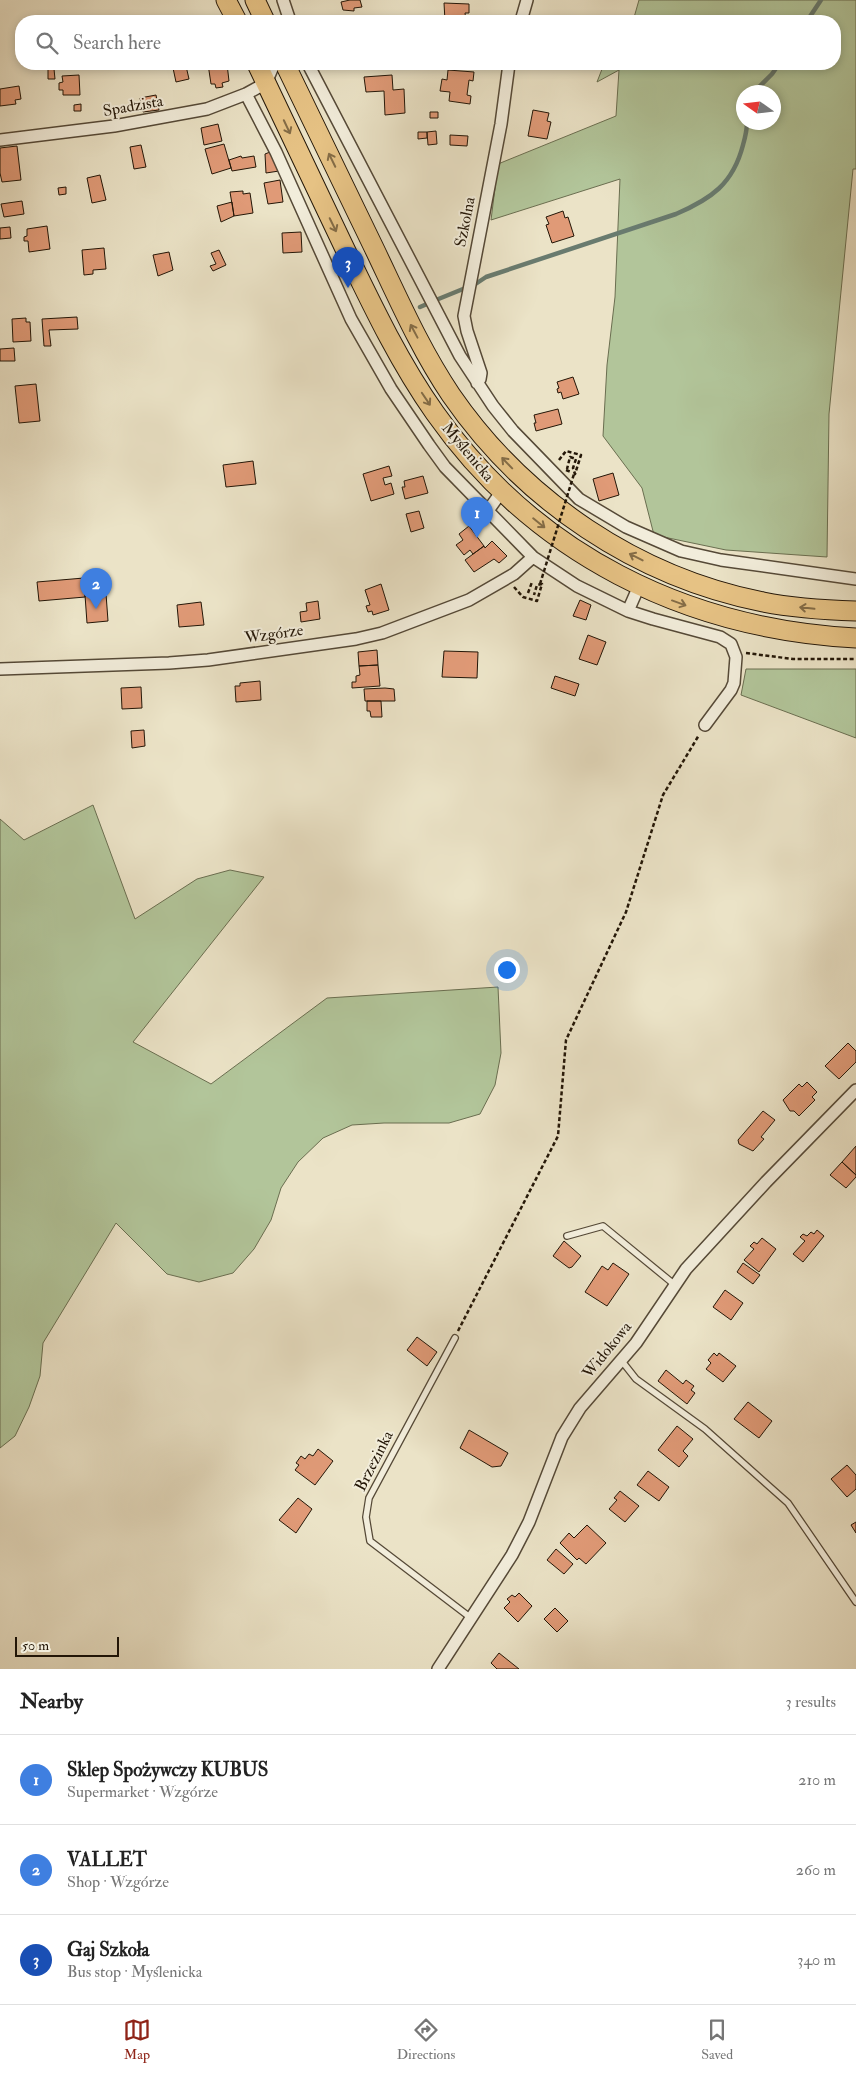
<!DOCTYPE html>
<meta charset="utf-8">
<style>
:root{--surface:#fff;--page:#f6f6f6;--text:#222;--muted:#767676;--line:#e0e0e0;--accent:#8f2418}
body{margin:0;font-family:"IM FELL Double Pica",serif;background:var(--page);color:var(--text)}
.compass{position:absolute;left:736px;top:85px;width:45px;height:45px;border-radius:50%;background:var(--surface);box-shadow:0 2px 8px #0003;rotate:284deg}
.scale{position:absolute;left:15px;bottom:12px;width:104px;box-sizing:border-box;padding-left:5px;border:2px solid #231607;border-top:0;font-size:14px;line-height:18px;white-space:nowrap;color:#231607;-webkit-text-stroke:4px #f2eddb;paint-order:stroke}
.you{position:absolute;left:506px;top:969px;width:18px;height:18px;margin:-12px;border:4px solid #fff;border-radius:50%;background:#1a73e8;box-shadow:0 0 0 8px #1a73e833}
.badge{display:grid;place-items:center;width:32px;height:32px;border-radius:50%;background:var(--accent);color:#fff;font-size:16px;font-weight:700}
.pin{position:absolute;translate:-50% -41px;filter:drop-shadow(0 1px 2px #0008)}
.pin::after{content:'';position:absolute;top:26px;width:18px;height:15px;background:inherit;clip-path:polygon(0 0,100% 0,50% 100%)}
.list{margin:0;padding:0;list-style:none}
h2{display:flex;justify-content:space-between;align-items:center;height:65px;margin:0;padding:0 20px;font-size:21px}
h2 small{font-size:16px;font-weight:400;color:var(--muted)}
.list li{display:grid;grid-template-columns:32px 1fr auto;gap:15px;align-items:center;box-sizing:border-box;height:90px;padding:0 20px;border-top:1px solid var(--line)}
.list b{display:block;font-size:19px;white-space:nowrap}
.list p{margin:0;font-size:16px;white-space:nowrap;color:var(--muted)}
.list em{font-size:16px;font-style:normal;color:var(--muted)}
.icon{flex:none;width:28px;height:28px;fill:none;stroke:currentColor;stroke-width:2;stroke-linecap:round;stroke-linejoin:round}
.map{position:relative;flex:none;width:856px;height:1669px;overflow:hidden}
.search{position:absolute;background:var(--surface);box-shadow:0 2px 8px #0003;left:15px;right:15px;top:15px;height:55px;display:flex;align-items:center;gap:12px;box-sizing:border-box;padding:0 18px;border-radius:20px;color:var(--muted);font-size:19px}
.sheet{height:335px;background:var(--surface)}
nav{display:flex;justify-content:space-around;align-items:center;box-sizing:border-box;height:70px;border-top:1px solid var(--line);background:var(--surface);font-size:14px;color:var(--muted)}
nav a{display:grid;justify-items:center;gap:2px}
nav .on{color:var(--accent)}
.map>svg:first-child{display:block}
</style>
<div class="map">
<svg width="856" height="1669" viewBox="0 0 856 1669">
<rect width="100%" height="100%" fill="#ebe3c7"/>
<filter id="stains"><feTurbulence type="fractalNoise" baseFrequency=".004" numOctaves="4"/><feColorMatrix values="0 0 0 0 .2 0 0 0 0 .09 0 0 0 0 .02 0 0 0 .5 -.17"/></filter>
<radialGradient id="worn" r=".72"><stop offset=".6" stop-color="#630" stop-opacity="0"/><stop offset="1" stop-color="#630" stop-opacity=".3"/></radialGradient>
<!-- green -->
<path fill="#b2c59a" stroke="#6a6e50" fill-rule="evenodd" d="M 639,0 L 856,0 L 856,169 L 853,169 L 829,414 L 827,557 L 726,550 L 654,535 L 642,488 L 603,436 L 607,365 L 615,297 L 620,179 L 491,220 L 498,164 L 616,116 L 619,70 L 597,82 L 604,64 L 835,64 L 835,21 L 633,21 ZM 744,92 L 774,92 L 774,122 L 744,122 Z
M 746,669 L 856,669 L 856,738 L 741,695 Z
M 93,805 L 135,919 L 197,879 L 230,870 L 264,877 L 133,1042 L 211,1084 L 327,998 L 498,987 L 501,1053 L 495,1085 L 480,1114 L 449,1123 L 384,1123 L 352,1125 L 323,1138 L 298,1162 L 281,1188 L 271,1220 L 254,1249 L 233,1273 L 199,1282 L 167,1274 L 116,1223 L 43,1343 L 40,1376 L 29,1407 L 15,1436 L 0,1448 L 0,819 L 24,840 Z"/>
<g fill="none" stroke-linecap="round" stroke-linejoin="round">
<!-- stream -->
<path stroke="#697b6f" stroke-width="4.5" d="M 807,21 L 821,0
M 754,92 L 772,74 L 779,64
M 474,285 L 486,277 L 676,214 C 711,199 733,184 743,145 C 745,138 747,130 747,122
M 436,300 L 463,289
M 420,307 L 427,304"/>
</g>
<!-- building -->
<path fill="#e09a77" stroke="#231607" d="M 350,0 L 360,0 L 362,7 L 354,8 L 354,11 L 343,10 L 341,2 Z
M 444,3 L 469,4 L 469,13 L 465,13 L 466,21 L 445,21 Z
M 369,17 L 375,17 L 376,21 L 370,21 Z
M 367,18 L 368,21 L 358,21 L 357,20 Z
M 208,64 L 227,64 L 229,81 L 222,83 L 223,87 L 216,88 L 215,84 L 211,84 Z
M 469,64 L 484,64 L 484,67 L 469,66 Z
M 186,66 L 189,79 L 176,82 L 173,68 Z
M 48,69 L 54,69 L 55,79 L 48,79 Z
M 448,70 L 474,72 L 473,81 L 469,80 L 467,95 L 471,96 L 470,104 L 449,101 L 450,92 L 440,91 L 442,79 L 447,80 Z
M 79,75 L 80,95 L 63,95 L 63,90 L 59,90 L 59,83 L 63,82 L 62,76 Z
M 392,75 L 393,90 L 404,89 L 405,113 L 385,115 L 384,91 L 366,92 L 364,77 Z
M 19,86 L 21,99 L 15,100 L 16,104 L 0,106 L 0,89 Z
M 156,95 L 159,110 L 143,112 L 140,98 Z
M 81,104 L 81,111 L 74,111 L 74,105 Z
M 533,110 L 549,113 L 547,121 L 551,122 L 547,139 L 528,136 Z
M 430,112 L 438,112 L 438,118 L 430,118 Z
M 218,124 L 222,141 L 204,145 L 201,128 Z
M 436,131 L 437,144 L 428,145 L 427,132 Z
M 418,132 L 427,132 L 427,138 L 418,139 Z
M 450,135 L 468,136 L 467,146 L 450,145 Z
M 224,144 L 231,168 L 212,174 L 205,149 Z
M 141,145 L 146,167 L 134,169 L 130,147 Z
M 17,146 L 21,180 L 2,182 L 0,173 L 0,148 Z
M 270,152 L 279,171 L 266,173 L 265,154 Z
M 241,156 L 242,158 L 254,156 L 256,167 L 232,171 L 229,160 Z
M 100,175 L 106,200 L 92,203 L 87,178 Z
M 280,180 L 283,202 L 268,204 L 264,183 Z
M 66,187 L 66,194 L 59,195 L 58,188 Z
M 243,191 L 243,194 L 250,193 L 253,213 L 234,216 L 230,192 Z
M 22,201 L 24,214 L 4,217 L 1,204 Z
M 232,202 L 234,216 L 221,222 L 217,206 Z
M 563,211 L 565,218 L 568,217 L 574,236 L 552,243 L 546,225 L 549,224 L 546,217 Z
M 47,226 L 50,249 L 29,252 L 28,241 L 24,241 L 24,237 L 27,236 L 27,229 Z
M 10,227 L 11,238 L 0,239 L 0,228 Z
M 301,232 L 302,252 L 283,253 L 282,233 Z
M 104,248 L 106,269 L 93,270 L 93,274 L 84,275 L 82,250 Z
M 219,250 L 226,265 L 213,271 L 210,266 L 216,264 L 211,253 Z
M 169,252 L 173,270 L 158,276 L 153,255 Z
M 77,317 L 78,329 L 49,330 L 51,346 L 44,346 L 42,319 Z
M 26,318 L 26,322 L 30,322 L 31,341 L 13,342 L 12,319 Z
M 14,348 L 15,361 L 0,361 L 0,349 Z
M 573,377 L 579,394 L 563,399 L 561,392 L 558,393 L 557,389 L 559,388 L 557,382 Z
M 36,384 L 40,421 L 19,423 L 15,386 Z
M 558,409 L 562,424 L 536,431 L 534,423 L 536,423 L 534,415 Z
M 253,461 L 256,484 L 226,487 L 223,465 Z
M 389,466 L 392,476 L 383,478 L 385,485 L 391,483 L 394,494 L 371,501 L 363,474 Z
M 613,473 L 619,495 L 599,501 L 593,479 Z
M 423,476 L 428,493 L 405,499 L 402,487 L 405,487 L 404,481 Z
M 419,511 L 424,528 L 411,532 L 406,514 Z
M 469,526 L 484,546 L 473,554 L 470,550 L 464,555 L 456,545 L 463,540 L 459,534 Z
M 492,541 L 507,556 L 499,563 L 494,559 L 474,572 L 465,560 L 484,546 L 485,548 Z
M 84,578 L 85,597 L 39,601 L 37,582 Z
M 105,580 L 108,621 L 87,623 L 84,581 Z
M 381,584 L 389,610 L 373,615 L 372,611 L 368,612 L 366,606 L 370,605 L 365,590 Z
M 580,600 L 591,605 L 586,620 L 573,616 Z
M 318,601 L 320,619 L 301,622 L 300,612 L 307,611 L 306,603 Z
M 201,602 L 204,625 L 179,627 L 177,605 Z
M 588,635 L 606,642 L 597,665 L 579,659 Z
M 377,650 L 378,665 L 359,666 L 358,652 Z
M 444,651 L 478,652 L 477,678 L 442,677 Z
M 378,665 L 380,686 L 352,688 L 352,682 L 356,682 L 356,676 L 360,675 L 359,666 Z
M 555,676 L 579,684 L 575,696 L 551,688 Z
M 260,681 L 261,700 L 236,702 L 235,686 L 240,686 L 240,683 Z
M 141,687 L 142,708 L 122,709 L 121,688 Z
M 385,688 L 394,689 L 395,701 L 365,701 L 364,689 Z
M 367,701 L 381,701 L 382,717 L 371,717 L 370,711 L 367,711 Z
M 144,730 L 145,746 L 132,748 L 131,731 Z
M 848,1043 L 856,1051 L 856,1062 L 839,1079 L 825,1066 Z
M 807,1082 L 817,1092 L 812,1097 L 815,1100 L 799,1116 L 794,1111 L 790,1111 L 783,1100 L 799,1084 L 802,1087 Z
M 763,1111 L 775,1120 L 761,1137 L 764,1139 L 753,1151 L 739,1144 L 738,1140 Z
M 856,1146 L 856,1175 L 842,1162 Z
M 842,1162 L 856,1175 L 856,1177 L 846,1188 L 830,1175 Z
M 817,1230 L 824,1236 L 803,1262 L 793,1254 L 805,1241 L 800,1237 L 803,1234 L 807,1236 L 811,1232 L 814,1234 Z
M 762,1238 L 776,1249 L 759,1272 L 744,1260 L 754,1249 L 750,1246 L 754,1242 L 757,1244 Z
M 564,1241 L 581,1256 L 572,1267 L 569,1268 L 553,1256 Z
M 613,1263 L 629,1274 L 607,1306 L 585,1292 L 602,1266 L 608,1270 Z
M 743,1263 L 760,1275 L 753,1284 L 737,1272 Z
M 725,1290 L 743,1303 L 731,1320 L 713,1307 Z
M 417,1337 L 437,1352 L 427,1366 L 407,1350 Z
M 714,1353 L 717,1356 L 719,1353 L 736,1366 L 723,1382 L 706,1369 L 711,1363 L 708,1360 Z
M 666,1370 L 683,1384 L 686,1380 L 694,1386 L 691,1390 L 695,1393 L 687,1404 L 658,1381 Z
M 748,1402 L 772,1421 L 759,1438 L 734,1419 Z
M 677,1426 L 693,1439 L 683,1451 L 688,1456 L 679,1467 L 658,1450 Z
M 469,1430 L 508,1453 L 501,1466 L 492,1467 L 460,1448 Z
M 318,1449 L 333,1461 L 315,1485 L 295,1470 L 299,1465 L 296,1463 L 301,1456 L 305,1459 L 309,1454 L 313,1456 Z
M 847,1465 L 856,1475 L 856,1489 L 847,1497 L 831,1479 Z
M 648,1471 L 669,1487 L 659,1501 L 637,1485 Z
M 620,1491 L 639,1506 L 625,1522 L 609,1509 L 617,1500 L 614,1498 Z
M 298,1498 L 312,1509 L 296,1533 L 279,1520 Z
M 856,1522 L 856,1533 L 851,1525 Z
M 587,1525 L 606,1543 L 586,1564 L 579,1558 L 577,1560 L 560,1543 L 569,1533 L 574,1538 Z
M 556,1549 L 573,1564 L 564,1574 L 547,1560 Z
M 519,1593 L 532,1606 L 518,1622 L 504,1608 L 510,1602 L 507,1599 L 512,1595 L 515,1597 Z
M 555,1608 L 568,1621 L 557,1632 L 544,1619 Z
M 499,1653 L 519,1669 L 497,1669 L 491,1663 Z"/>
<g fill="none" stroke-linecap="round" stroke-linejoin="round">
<!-- service casing -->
<g stroke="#554937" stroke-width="8">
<path id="service" d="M 567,1236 L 603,1226 L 675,1285
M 455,1338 L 369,1498 L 366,1517 L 370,1541 L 471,1618
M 621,1360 L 636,1379 L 705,1429 L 788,1503 L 856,1602"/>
</g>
<!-- minor casing -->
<g stroke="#554937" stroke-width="14">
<path id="minor" d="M 283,0 L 290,21
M 521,21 L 527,0
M 308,64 L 460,356 L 493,406 L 513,431 L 579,499 L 626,527 L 681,551 L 721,560 L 856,579
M 246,94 L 276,152 L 351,319 L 391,389 L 429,445 L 445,467 L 533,557 L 577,586 L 628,611 L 639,586
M 0,140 L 114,126 L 207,109 L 246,94 L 266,83 L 274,64
M 477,383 L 480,379 L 481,373 L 467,331 L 464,316 L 501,124 L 509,64
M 487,512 L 502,491
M 628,611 L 653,619 L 720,637 L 731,644 L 736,657 L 734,683 L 731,690 L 705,725
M 0,669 L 169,663 L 208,660 L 356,639 L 382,633 L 469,600 L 514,574 L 533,557
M 438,1669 L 512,1555 L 529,1522 L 562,1437 L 580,1408 L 636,1343 L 686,1269 L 766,1182 L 856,1090"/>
</g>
<!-- trunk casing -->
<g stroke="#231607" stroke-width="21">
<path id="trunk" d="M 226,0 L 237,21
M 255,0 L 265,21
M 257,64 C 286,126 316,187 345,249 C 372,305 399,362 435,413 C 534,554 686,629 856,638
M 285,64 C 315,125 344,187 374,248 C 398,298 420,349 451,395 C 524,501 637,577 763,602 C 793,608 825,610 856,611"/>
</g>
<!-- path -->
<path stroke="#231607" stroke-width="2.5" stroke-dasharray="4 2.5" stroke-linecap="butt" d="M 559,460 L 566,451 L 581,455 L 575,474 L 573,468 L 576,459 L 570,457 L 567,469
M 514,587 L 523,597 L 537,601 L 542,584 L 537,585 L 534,595
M 528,593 L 532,582
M 746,653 L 793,659 L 856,659
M 458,1331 L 558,1136 L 566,1040 L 626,912 L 663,795 L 699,735"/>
<!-- service -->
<use href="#service" stroke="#f2eddb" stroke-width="5.5"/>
<!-- minor -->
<use href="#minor" stroke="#f2eddb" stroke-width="11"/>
<!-- trunk -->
<use href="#trunk" stroke="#e6c284" stroke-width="19"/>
<!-- path-bridge -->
<path stroke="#231607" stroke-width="2.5" stroke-dasharray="4 2.5" stroke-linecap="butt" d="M 566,470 L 571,472
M 540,584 L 574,474"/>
</g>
<!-- one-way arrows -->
<defs><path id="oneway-shaft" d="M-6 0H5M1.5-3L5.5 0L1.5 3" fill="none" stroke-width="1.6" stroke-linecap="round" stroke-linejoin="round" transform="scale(1.25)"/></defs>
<g stroke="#846c46">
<use href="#oneway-shaft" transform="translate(287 127) rotate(65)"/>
<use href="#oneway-shaft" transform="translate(332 160) rotate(-116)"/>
<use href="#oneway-shaft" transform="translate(333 225) rotate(64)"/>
<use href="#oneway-shaft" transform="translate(414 331) rotate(-118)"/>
<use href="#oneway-shaft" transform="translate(426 399) rotate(56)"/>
<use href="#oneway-shaft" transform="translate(507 463) rotate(-134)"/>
<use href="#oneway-shaft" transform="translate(539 523) rotate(39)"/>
<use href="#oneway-shaft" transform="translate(636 557) rotate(-153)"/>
<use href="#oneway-shaft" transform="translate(679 603) rotate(20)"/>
<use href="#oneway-shaft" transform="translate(807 608) rotate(-174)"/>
</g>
<g text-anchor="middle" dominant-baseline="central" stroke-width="4" stroke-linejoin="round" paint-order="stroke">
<!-- street labels -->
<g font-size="16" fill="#231607" stroke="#f2eddb">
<text transform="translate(133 106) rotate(-10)">Spadzista</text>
<text transform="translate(465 222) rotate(-79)">Szkolna</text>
<text transform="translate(468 452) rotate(50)">Myślenicka</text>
<text transform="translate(274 634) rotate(-8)">Wzgórze</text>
<text transform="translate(607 1350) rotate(-51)">Widokowa</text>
<text transform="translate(374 1461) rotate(-63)">Brzezinka</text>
</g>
</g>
<rect width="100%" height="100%" filter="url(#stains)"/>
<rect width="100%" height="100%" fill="url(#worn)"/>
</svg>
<svg class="compass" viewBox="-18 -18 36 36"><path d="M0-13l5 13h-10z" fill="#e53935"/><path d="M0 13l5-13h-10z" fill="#767676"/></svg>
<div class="scale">50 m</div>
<div class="you"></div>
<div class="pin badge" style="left:477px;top:538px;background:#3f7fe0">1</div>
<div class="pin badge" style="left:96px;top:609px;background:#3f7fe0">2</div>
<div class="pin badge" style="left:348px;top:288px;background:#1a4fb4">3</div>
<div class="search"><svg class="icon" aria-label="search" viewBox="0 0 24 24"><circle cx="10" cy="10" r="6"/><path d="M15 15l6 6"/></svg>Search here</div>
</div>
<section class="sheet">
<h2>Nearby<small>3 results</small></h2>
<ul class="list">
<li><span class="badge" style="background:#3f7fe0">1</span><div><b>Sklep Spożywczy KUBUS</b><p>Supermarket · Wzgórze</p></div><em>210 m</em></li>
<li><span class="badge" style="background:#3f7fe0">2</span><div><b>VALLET</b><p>Shop · Wzgórze</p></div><em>260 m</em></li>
<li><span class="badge" style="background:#1a4fb4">3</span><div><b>Gaj Szkoła</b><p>Bus stop · Myślenicka</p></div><em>340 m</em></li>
</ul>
</section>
<nav>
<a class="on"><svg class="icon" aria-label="map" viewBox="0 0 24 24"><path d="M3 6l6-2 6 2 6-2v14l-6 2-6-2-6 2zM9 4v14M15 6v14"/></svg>Map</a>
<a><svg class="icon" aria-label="directions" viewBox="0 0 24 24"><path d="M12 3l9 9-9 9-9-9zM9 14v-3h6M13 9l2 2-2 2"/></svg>Directions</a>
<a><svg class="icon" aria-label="saved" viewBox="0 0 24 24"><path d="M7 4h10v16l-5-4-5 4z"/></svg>Saved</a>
</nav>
